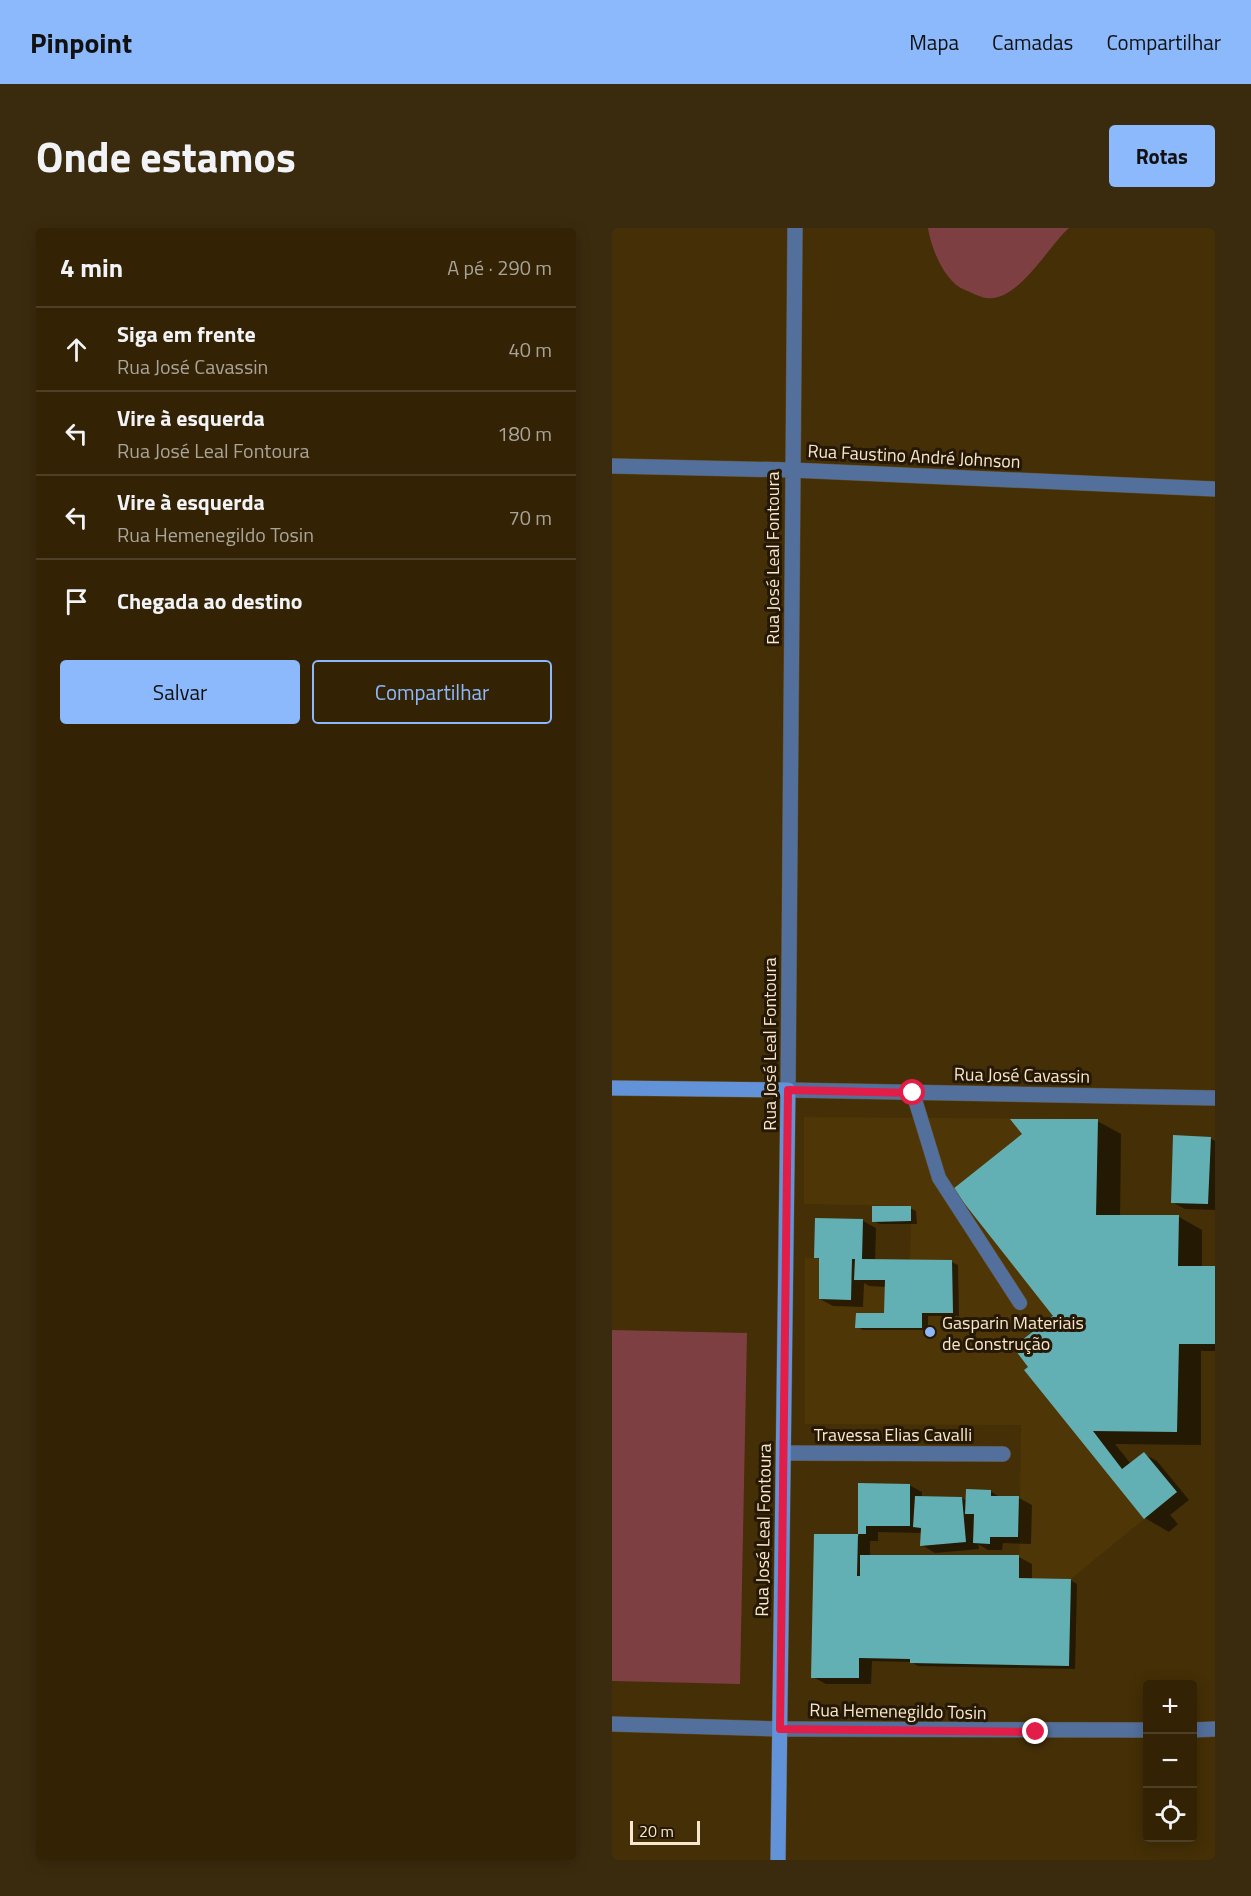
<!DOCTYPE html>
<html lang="pt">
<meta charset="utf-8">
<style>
:root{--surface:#332304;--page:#3b2b0e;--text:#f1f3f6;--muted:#a9a49a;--line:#4e4026;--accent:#8cb9fc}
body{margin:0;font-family:"Titillium Web",sans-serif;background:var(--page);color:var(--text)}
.controls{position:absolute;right:18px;bottom:18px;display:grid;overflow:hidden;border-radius:6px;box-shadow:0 3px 15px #0003}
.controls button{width:54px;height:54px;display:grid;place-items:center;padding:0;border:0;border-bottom:2px solid var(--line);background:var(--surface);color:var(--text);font:30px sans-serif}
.scale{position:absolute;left:18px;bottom:15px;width:70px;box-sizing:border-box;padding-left:6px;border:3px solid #f8e7ce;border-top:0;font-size:16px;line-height:21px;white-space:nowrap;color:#f8e7ce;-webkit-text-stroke:4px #251804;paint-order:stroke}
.stop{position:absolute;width:18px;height:18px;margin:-14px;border:4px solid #e11d48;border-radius:50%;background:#fff}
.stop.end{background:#e11d48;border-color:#fff;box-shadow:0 2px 6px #0008}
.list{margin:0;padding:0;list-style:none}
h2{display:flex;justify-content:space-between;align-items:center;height:78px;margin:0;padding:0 24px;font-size:26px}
h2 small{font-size:20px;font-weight:400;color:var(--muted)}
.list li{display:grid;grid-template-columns:39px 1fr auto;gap:18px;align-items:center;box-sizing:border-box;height:84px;padding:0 24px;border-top:2px solid var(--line)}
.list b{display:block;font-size:22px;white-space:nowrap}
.list p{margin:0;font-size:20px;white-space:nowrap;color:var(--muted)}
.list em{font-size:20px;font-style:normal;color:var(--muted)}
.actions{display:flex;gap:12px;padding:18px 24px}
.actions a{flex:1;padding:14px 0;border:2px solid var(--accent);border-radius:6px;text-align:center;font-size:21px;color:var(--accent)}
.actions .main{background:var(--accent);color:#111}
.icon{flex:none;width:33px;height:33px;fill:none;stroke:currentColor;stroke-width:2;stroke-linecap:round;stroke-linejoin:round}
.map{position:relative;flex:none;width:603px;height:1632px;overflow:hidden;border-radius:6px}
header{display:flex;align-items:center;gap:36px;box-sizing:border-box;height:84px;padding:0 30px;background:var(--accent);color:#111}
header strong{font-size:28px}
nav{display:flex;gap:33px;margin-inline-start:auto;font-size:21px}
.intro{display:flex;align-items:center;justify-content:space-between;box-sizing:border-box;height:144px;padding:0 36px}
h1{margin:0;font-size:42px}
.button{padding:15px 27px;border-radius:6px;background:var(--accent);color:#111;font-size:21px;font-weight:700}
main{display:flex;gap:36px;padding:0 36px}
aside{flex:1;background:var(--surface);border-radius:6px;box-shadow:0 3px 15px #0003}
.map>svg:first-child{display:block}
</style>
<header>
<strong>Pinpoint</strong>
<nav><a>Mapa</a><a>Camadas</a><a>Compartilhar</a></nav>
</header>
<div class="intro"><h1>Onde estamos</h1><a class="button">Rotas</a></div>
<main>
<aside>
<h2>4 min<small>A pé · 290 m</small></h2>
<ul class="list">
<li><svg class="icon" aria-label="ahead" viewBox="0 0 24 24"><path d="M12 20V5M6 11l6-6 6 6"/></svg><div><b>Siga em frente</b><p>Rua José Cavassin</p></div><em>40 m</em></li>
<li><svg class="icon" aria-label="left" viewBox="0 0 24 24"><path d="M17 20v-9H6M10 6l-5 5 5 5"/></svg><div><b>Vire à esquerda</b><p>Rua José Leal Fontoura</p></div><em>180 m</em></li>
<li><svg class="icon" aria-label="left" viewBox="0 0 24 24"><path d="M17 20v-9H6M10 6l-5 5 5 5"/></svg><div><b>Vire à esquerda</b><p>Rua Hemenegildo Tosin</p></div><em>70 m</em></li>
<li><svg class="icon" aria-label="arrive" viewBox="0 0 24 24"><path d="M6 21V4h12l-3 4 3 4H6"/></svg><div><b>Chegada ao destino</b></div></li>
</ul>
<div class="actions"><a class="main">Salvar</a><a>Compartilhar</a></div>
</aside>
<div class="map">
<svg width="603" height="1632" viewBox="0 0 603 1632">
<rect width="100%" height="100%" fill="#442f06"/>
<!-- built -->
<path fill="#4f3606" d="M 192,889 L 486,891 L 484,1071 L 419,1123 L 543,1282 L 459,1351 L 407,1350 L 409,1197 L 193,1196 L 193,1030 L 298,1032 L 299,993 L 298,978 L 192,976 Z"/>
<!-- green -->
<path fill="#7d3f42" d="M 316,0 L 457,0 C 437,17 406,75 374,70 C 367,69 359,64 353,62 C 333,55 319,20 316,0 Z
M 0,1102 L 135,1105 L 128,1456 L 0,1453 Z"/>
<!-- shadow -->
<path fill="#0007" d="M 485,893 L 509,906 L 508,988 L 567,989 L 590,1002 L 590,1039 L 603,1039 L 603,1123 L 589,1123 L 589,1217 L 503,1216 L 519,1236 L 532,1226 L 545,1233 L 577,1272 L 558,1287 L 566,1296 L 557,1304 L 533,1290 L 414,1142 L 418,1139 L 443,1088 Z
M 598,910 L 603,913 L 603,982 L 573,981 L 560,974 Z
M 298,980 L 304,983 L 305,996 L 268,996 L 262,993 Z
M 251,993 L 264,1000 L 263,1033 L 340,1034 L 346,1037 L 347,1088 L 316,1088 L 316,1102 L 251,1102 L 245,1099 L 278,1087 L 274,1059 L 257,1058 L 252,1055 L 251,1079 L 221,1078 L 208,1071 L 209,1032 L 203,1029 Z
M 247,1257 L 297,1257 L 310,1264 L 310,1270 L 350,1270 L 355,1273 L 378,1263 L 389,1270 L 407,1270 L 420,1277 L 419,1316 L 391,1315 L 390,1322 L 376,1322 L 366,1316 L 367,1321 L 323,1325 L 310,1317 L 310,1305 L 266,1304 L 266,1313 L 258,1313 L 258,1329 L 407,1329 L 420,1336 L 420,1351 L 458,1352 L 465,1356 L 463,1441 L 306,1438 L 299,1434 L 260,1433 L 259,1456 L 214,1456 L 201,1449 L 203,1307 L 247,1308 Z"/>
<!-- building -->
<path fill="#62b0b3" d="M 398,891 L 486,891 L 484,987 L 567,987 L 566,1038 L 603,1038 L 603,1116 L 567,1116 L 565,1204 L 481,1203 L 510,1241 L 532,1224 L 565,1264 L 532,1291 L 412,1142 L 416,1139 L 401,1119 L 441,1088 L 341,961 L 410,906 Z
M 561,907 L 599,909 L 596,976 L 559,975 Z
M 260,978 L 299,978 L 299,993 L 260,994 Z
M 203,990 L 251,991 L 250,1031 L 340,1032 L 341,1085 L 310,1085 L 310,1100 L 243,1100 L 244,1085 L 272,1085 L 273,1052 L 242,1052 L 243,1031 L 240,1031 L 239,1072 L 207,1071 L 207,1030 L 202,1030 Z
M 246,1255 L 298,1256 L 298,1298 L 254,1298 L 254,1306 L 246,1306 Z
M 354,1261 L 379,1262 L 379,1268 L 407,1268 L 406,1309 L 378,1309 L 378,1316 L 361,1315 L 362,1286 L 353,1286 Z
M 303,1268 L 350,1269 L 354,1314 L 308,1318 L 309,1300 L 301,1299 Z
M 202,1306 L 246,1306 L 245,1348 L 248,1348 L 248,1327 L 407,1327 L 407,1350 L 459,1351 L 457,1438 L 298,1435 L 298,1431 L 247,1430 L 247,1450 L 199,1450 Z"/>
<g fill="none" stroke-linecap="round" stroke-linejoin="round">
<!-- service casing -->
<g stroke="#614c26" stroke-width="15">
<path id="service" d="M 301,865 L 327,950 L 408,1075"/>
</g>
<!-- minor casing -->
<g stroke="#614c26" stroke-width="16">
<path id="minor" d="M 0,238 L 180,242 L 603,261
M 176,862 L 183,0
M 172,1225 L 391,1226
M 168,1501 L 536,1502
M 580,1502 L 603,1501"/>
</g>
<!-- tertiary casing -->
<g stroke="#614c26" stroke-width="16">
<path id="tertiary" d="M 176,862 L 603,870
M 0,1496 L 168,1501"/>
</g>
<!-- secondary casing -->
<g stroke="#614c26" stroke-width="16">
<path id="secondary" d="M 0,860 L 176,862 L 166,1632"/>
</g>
<!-- service -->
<use href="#service" stroke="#53709c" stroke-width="14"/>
<!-- minor -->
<use href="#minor" stroke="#53709c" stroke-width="15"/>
<!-- tertiary -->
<use href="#tertiary" stroke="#53709c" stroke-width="15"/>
<!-- secondary -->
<use href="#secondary" stroke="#6292d7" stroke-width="15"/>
</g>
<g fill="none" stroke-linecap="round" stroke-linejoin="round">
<!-- route -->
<path stroke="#e11d48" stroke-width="8" d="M 301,865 L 176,862 L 168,1501 L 424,1504"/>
</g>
<!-- markers -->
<circle fill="#8cb9fc" stroke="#251804" stroke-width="2" cx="318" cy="1104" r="6"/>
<g text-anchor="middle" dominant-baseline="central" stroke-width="6" stroke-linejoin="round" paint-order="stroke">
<!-- street labels -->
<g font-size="18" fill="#f8e7ce" stroke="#251804">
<text transform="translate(302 228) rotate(3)">Rua Faustino André Johnson</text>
<text transform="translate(160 330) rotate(-90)">Rua José Leal Fontoura</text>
<text transform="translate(157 816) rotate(-90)">Rua José Leal Fontoura</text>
<text transform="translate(410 847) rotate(1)">Rua José Cavassin</text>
<text x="281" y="1206">Travessa Elias Cavalli</text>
<text transform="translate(151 1302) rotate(-89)">Rua José Leal Fontoura</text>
<text transform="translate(286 1483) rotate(1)">Rua Hemenegildo Tosin</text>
</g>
<!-- poi labels -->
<g font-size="18" fill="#f8e7ce" stroke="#251804" text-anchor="start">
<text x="330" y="1094">Gasparin Materiais<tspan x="330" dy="21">de Construção</tspan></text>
</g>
</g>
</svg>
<div class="controls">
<button>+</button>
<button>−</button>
<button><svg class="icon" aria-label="locate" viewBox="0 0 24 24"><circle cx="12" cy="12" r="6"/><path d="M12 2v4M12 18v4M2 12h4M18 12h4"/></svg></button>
</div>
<div class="scale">20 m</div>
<div class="stop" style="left:301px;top:865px"></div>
<div class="stop end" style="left:424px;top:1504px"></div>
</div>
</main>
